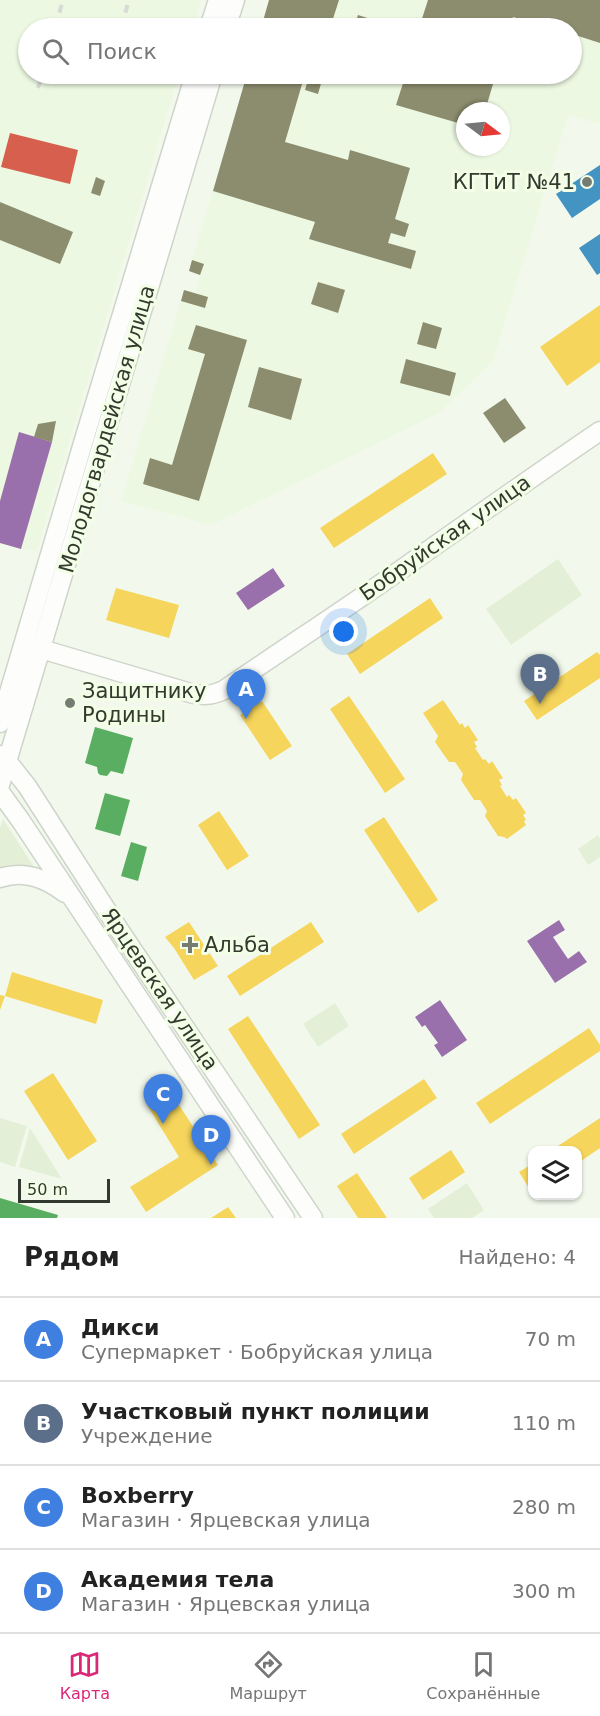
<!DOCTYPE html>
<html lang="ru">
<meta charset="utf-8">
<style>
:root{--surface:#fff;--page:#f2f2f2;--text:#222;--muted:#767676;--line:#e0e0e0;--accent:#db2777}
body{margin:0;font-family:"DejaVu Sans",sans-serif;background:var(--page);color:var(--text)}
.controls{position:absolute;right:18px;bottom:18px;display:grid;overflow:hidden;border-radius:12px;box-shadow:0 2px 4px #0004}
.controls button{width:54px;height:54px;display:grid;place-items:center;padding:0;border:0;border-bottom:2px solid var(--line);background:var(--surface);color:var(--text);font:30px sans-serif}
.compass{position:absolute;left:456px;top:102px;width:54px;height:54px;border-radius:50%;background:var(--surface);box-shadow:0 2px 4px #0004;rotate:106deg}
.scale{position:absolute;left:18px;bottom:15px;width:92px;box-sizing:border-box;padding-left:6px;border:3px solid #343930;border-top:0;font-size:16px;line-height:21px;white-space:nowrap;color:#343930;-webkit-text-stroke:4px #f2ffe6;paint-order:stroke}
.you{position:absolute;left:344px;top:632px;width:21px;height:21px;margin:-15px;border:4px solid #fff;border-radius:50%;background:#1a73e8;box-shadow:0 0 0 9px #1a73e833}
.badge{display:grid;place-items:center;width:39px;height:39px;border-radius:50%;background:var(--accent);color:#fff;font-size:20px;font-weight:700}
.pin{position:absolute;translate:-50% -50px;filter:drop-shadow(0 2px 3px #0008)}
.pin::after{content:'';position:absolute;top:32px;width:21px;height:18px;background:inherit;clip-path:polygon(0 0,100% 0,50% 100%)}
.list{margin:0;padding:0;list-style:none}
h2{display:flex;justify-content:space-between;align-items:center;height:78px;margin:0;padding:0 24px;font-size:26px}
h2 small{font-size:20px;font-weight:400;color:var(--muted)}
.list li{display:grid;grid-template-columns:39px 1fr auto;gap:18px;align-items:center;box-sizing:border-box;height:84px;padding:0 24px;border-top:2px solid var(--line)}
.list b{display:block;font-size:22px;white-space:nowrap}
.list p{margin:0;font-size:20px;white-space:nowrap;color:var(--muted)}
.list em{font-size:20px;font-style:normal;color:var(--muted)}
.icon{flex:none;width:33px;height:33px;fill:none;stroke:currentColor;stroke-width:2;stroke-linecap:round;stroke-linejoin:round}
.map{position:relative;flex:none;width:600px;height:1218px;overflow:hidden}
.search{position:absolute;background:var(--surface);box-shadow:0 2px 4px #0004;left:18px;right:18px;top:18px;height:66px;display:flex;align-items:center;gap:15px;box-sizing:border-box;padding:0 21px;border-radius:33px;color:var(--muted);font-size:22px}
.sheet{height:414px;background:var(--surface)}
nav{display:flex;justify-content:space-around;align-items:center;box-sizing:border-box;height:84px;border-top:2px solid var(--line);background:var(--surface);font-size:16px;color:var(--muted)}
nav a{display:grid;justify-items:center;gap:3px}
nav .on{color:var(--accent)}
.map>svg:first-child{display:block}
</style>
<div class="map">
<svg width="600" height="1218" viewBox="0 0 600 1218">
<rect width="100%" height="100%" fill="#f2f9ec"/>
<!-- built -->
<path fill="#ecf8e1" fill-rule="evenodd" d="M 0,0 L 201,0 L 192,28 L 28,28 L 28,74 L 179,74 L 37,551 L 21,549 L 0,543 Z
M 269,0 L 600,0 L 600,124 L 568,115 L 493,361 L 439,413 L 211,525 L 121,501 L 184,290 L 195,293 L 200,275 L 189,271 L 247,74 L 572,74 L 572,28 L 261,28 ZM 465,111 L 501,111 L 501,147 L 465,147 Z"/>
<!-- green -->
<path fill="#e3f0d7" d="M 558,559 L 582,595 L 511,645 L 486,609 Z
M 3,819 L 33,865 L 33,867 L 12,866 L 0,869 L 0,827 Z
M 598,835 L 600,839 L 600,857 L 588,865 L 578,849 Z
M 335,1003 L 349,1026 L 318,1047 L 303,1024 Z
M 0,1118 L 27,1126 L 15,1167 L 0,1162 Z
M 30,1128 L 62,1179 L 19,1167 Z
M 467,1183 L 484,1210 L 472,1218 L 434,1218 L 428,1209 Z"/>
<!-- homes -->
<path fill="#f6d55c" d="M 600,305 L 600,362 L 567,386 L 540,347 Z
M 433,453 L 447,474 L 334,548 L 320,528 Z
M 116,588 L 179,605 L 169,638 L 106,620 Z
M 430,598 L 443,618 L 360,674 L 347,654 Z
M 597,652 L 600,655 L 600,678 L 537,720 L 524,701 Z
M 349,696 L 405,779 L 385,793 L 330,709 Z
M 443,700 L 460,725 L 462,723 L 465,728 L 468,725 L 478,740 L 474,742 L 477,747 L 475,748 L 483,760 L 485,759 L 489,764 L 492,761 L 503,778 L 499,780 L 502,785 L 500,786 L 507,797 L 509,795 L 513,800 L 516,798 L 526,813 L 523,815 L 526,820 L 524,821 L 526,825 L 507,839 L 504,837 L 498,836 L 485,816 L 487,811 L 480,800 L 474,800 L 461,780 L 463,774 L 455,762 L 449,762 L 435,742 L 438,736 L 423,713 Z
M 262,701 L 292,746 L 270,760 L 240,715 Z
M 219,811 L 249,856 L 227,870 L 198,825 Z
M 384,817 L 438,900 L 418,913 L 364,830 Z
M 189,922 L 218,966 L 194,980 L 174,948 L 165,937 Z
M 311,922 L 324,942 L 240,996 L 227,976 Z
M 12,972 L 103,1000 L 96,1024 L 5,996 L 0,1010 L 0,995 L 5,996 Z
M 248,1016 L 320,1125 L 299,1139 L 228,1029 Z
M 589,1028 L 600,1045 L 600,1051 L 490,1124 L 476,1103 Z
M 53,1073 L 97,1141 L 68,1160 L 24,1091 Z
M 424,1079 L 437,1098 L 354,1154 L 341,1134 Z
M 170,1091 L 218,1165 L 146,1212 L 130,1187 L 179,1157 L 147,1105 Z
M 600,1118 L 600,1148 L 578,1163 L 578,1150 L 552,1150 Z
M 451,1150 L 465,1172 L 423,1200 L 409,1178 Z
M 532,1164 L 532,1193 L 519,1172 Z
M 357,1173 L 387,1218 L 358,1218 L 337,1186 Z
M 228,1207 L 236,1218 L 211,1218 Z"/>
<!-- shops -->
<path fill="#d6604d" d="M 10,133 L 78,150 L 70,184 L 1,167 Z"/>
<!-- offices -->
<path fill="#9970ab" d="M 19,432 L 52,442 L 21,549 L 0,543 L 0,501 Z
M 273,568 L 285,586 L 248,610 L 236,593 Z
M 559,920 L 565,930 L 553,937 L 568,959 L 579,951 L 587,962 L 555,983 L 527,941 Z
M 440,1000 L 467,1040 L 442,1057 L 434,1045 L 438,1043 L 425,1025 L 422,1027 L 415,1017 Z"/>
<!-- schools -->
<path fill="#4393c3" d="M 600,165 L 600,199 L 572,218 L 556,194 Z
M 600,234 L 600,273 L 597,275 L 579,248 Z"/>
<!-- public -->
<path fill="#5aae61" d="M 95,727 L 133,738 L 123,774 L 111,771 L 107,776 L 100,775 L 98,773 L 97,767 L 85,763 Z
M 105,793 L 130,800 L 120,836 L 95,829 Z
M 131,842 L 147,847 L 138,881 L 121,876 Z
M 0,1198 L 58,1215 L 57,1218 L 0,1218 Z"/>
<!-- industry -->
<path fill="#8c8c6e" d="M 269,0 L 339,0 L 330,28 L 261,28 Z
M 428,0 L 600,0 L 600,43 L 572,34 L 572,28 L 552,28 L 513,17 L 510,28 L 419,28 Z
M 358,15 L 377,21 L 375,28 L 354,28 Z
M 247,74 L 305,74 L 285,142 L 348,160 L 350,150 L 410,168 L 395,219 L 409,224 L 405,237 L 391,233 L 388,243 L 416,251 L 411,269 L 309,239 L 315,222 L 213,191 Z
M 406,74 L 496,74 L 485,111 L 465,111 L 465,125 L 396,105 Z
M 309,76 L 322,80 L 318,94 L 305,90 Z
M 96,177 L 105,181 L 100,196 L 91,193 Z
M 0,202 L 73,232 L 60,264 L 0,240 Z
M 192,260 L 204,264 L 200,275 L 189,271 Z
M 318,282 L 345,290 L 338,313 L 311,304 Z
M 184,290 L 208,297 L 205,308 L 181,301 Z
M 423,322 L 442,328 L 436,349 L 417,344 Z
M 196,325 L 247,340 L 199,501 L 143,484 L 150,458 L 172,465 L 205,354 L 188,349 Z
M 406,359 L 456,373 L 450,396 L 400,383 Z
M 259,367 L 302,379 L 291,420 L 248,407 Z
M 505,398 L 526,428 L 504,443 L 483,413 Z
M 56,421 L 52,442 L 34,437 L 38,424 Z"/>
<g fill="none" stroke-linecap="round" stroke-linejoin="round">
<!-- secondary casing -->
<g stroke="#cfd4ca" stroke-width="21">
<path id="secondary" d="M 209,28 L 218,0
M 226,28 L 235,0
M 31,646 L 194,694 C 206,696 213,695 224,690 C 288,646 353,604 416,559 C 477,516 538,473 600,431
M 0,723 L 86,433 L 195,74
M 0,755 L 7,761 L 27,786 L 120,931 L 313,1218
M 0,785 L 213,74
M 0,792 L 21,821 L 285,1218
M 0,878 C 24,870 45,878 65,893"/>
</g>
<!-- secondary -->
<use href="#secondary" stroke="#fdfefc" stroke-width="18"/>
<!-- rail -->
<path stroke="#d8dad5" stroke-width="4" stroke-dasharray="8 8" stroke-linecap="butt" d="M 55,28 L 63,0
M 121,28 L 129,0
M 38,88 L 42,74"/>
</g>
<!-- markers -->
<g fill="#767c72" stroke="#f2ffe6" stroke-width="2">
<circle cx="587" cy="182" r="6"/>
<circle cx="70" cy="703" r="6"/>
<path d="M187 936h6v6h6v6h-6v6h-6v-6h-6v-6h6z"/>
</g>
<g text-anchor="middle" dominant-baseline="central" stroke-width="6" stroke-linejoin="round" paint-order="stroke">
<!-- poi labels -->
<g font-size="21" fill="#343930" stroke="#f2ffe6" text-anchor="start">
<text x="575" y="182" text-anchor="end">КГТиТ №41</text>
<text x="82" y="691">Защитнику<tspan x="82" dy="24">Родины</tspan></text>
<text x="204" y="945">Альба</text>
</g>
<!-- street labels -->
<g font-size="21" fill="#343930" stroke="#f2ffe6">
<text transform="translate(107 429) rotate(-74)">Молодогвардейская улица</text>
<text transform="translate(445 538) rotate(-35)">Бобруйская улица</text>
<text transform="translate(160 989) rotate(56)">Ярцевская улица</text>
</g>
</g>
</svg>
<div class="controls">
<button><svg class="icon" aria-label="layers" viewBox="0 0 24 24"><path d="M12 4l9 5-9 5-9-5zM3 14l9 5 9-5"/></svg></button>
</div>
<svg class="compass" viewBox="-18 -18 36 36"><path d="M0-13l5 13h-10z" fill="#e53935"/><path d="M0 13l5-13h-10z" fill="#767676"/></svg>
<div class="scale">50 m</div>
<div class="you"></div>
<div class="pin badge" style="left:246px;top:719px;background:#3f7fe0">A</div>
<div class="pin badge" style="left:540px;top:704px;background:#5c6f8a">B</div>
<div class="pin badge" style="left:163px;top:1124px;background:#3f7fe0">C</div>
<div class="pin badge" style="left:211px;top:1165px;background:#3f7fe0">D</div>
<div class="search"><svg class="icon" aria-label="search" viewBox="0 0 24 24"><circle cx="10" cy="10" r="6"/><path d="M15 15l6 6"/></svg>Поиск</div>
</div>
<section class="sheet">
<h2>Рядом<small>Найдено: 4</small></h2>
<ul class="list">
<li><span class="badge" style="background:#3f7fe0">A</span><div><b>Дикси</b><p>Супермаркет · Бобруйская улица</p></div><em>70 m</em></li>
<li><span class="badge" style="background:#5c6f8a">B</span><div><b>Участковый пункт полиции</b><p>Учреждение</p></div><em>110 m</em></li>
<li><span class="badge" style="background:#3f7fe0">C</span><div><b>Boxberry</b><p>Магазин · Ярцевская улица</p></div><em>280 m</em></li>
<li><span class="badge" style="background:#3f7fe0">D</span><div><b>Академия тела</b><p>Магазин · Ярцевская улица</p></div><em>300 m</em></li>
</ul>
</section>
<nav>
<a class="on"><svg class="icon" aria-label="map" viewBox="0 0 24 24"><path d="M3 6l6-2 6 2 6-2v14l-6 2-6-2-6 2zM9 4v14M15 6v14"/></svg>Карта</a>
<a><svg class="icon" aria-label="directions" viewBox="0 0 24 24"><path d="M12 3l9 9-9 9-9-9zM9 14v-3h6M13 9l2 2-2 2"/></svg>Маршрут</a>
<a><svg class="icon" aria-label="saved" viewBox="0 0 24 24"><path d="M7 4h10v16l-5-4-5 4z"/></svg>Сохранённые</a>
</nav>
